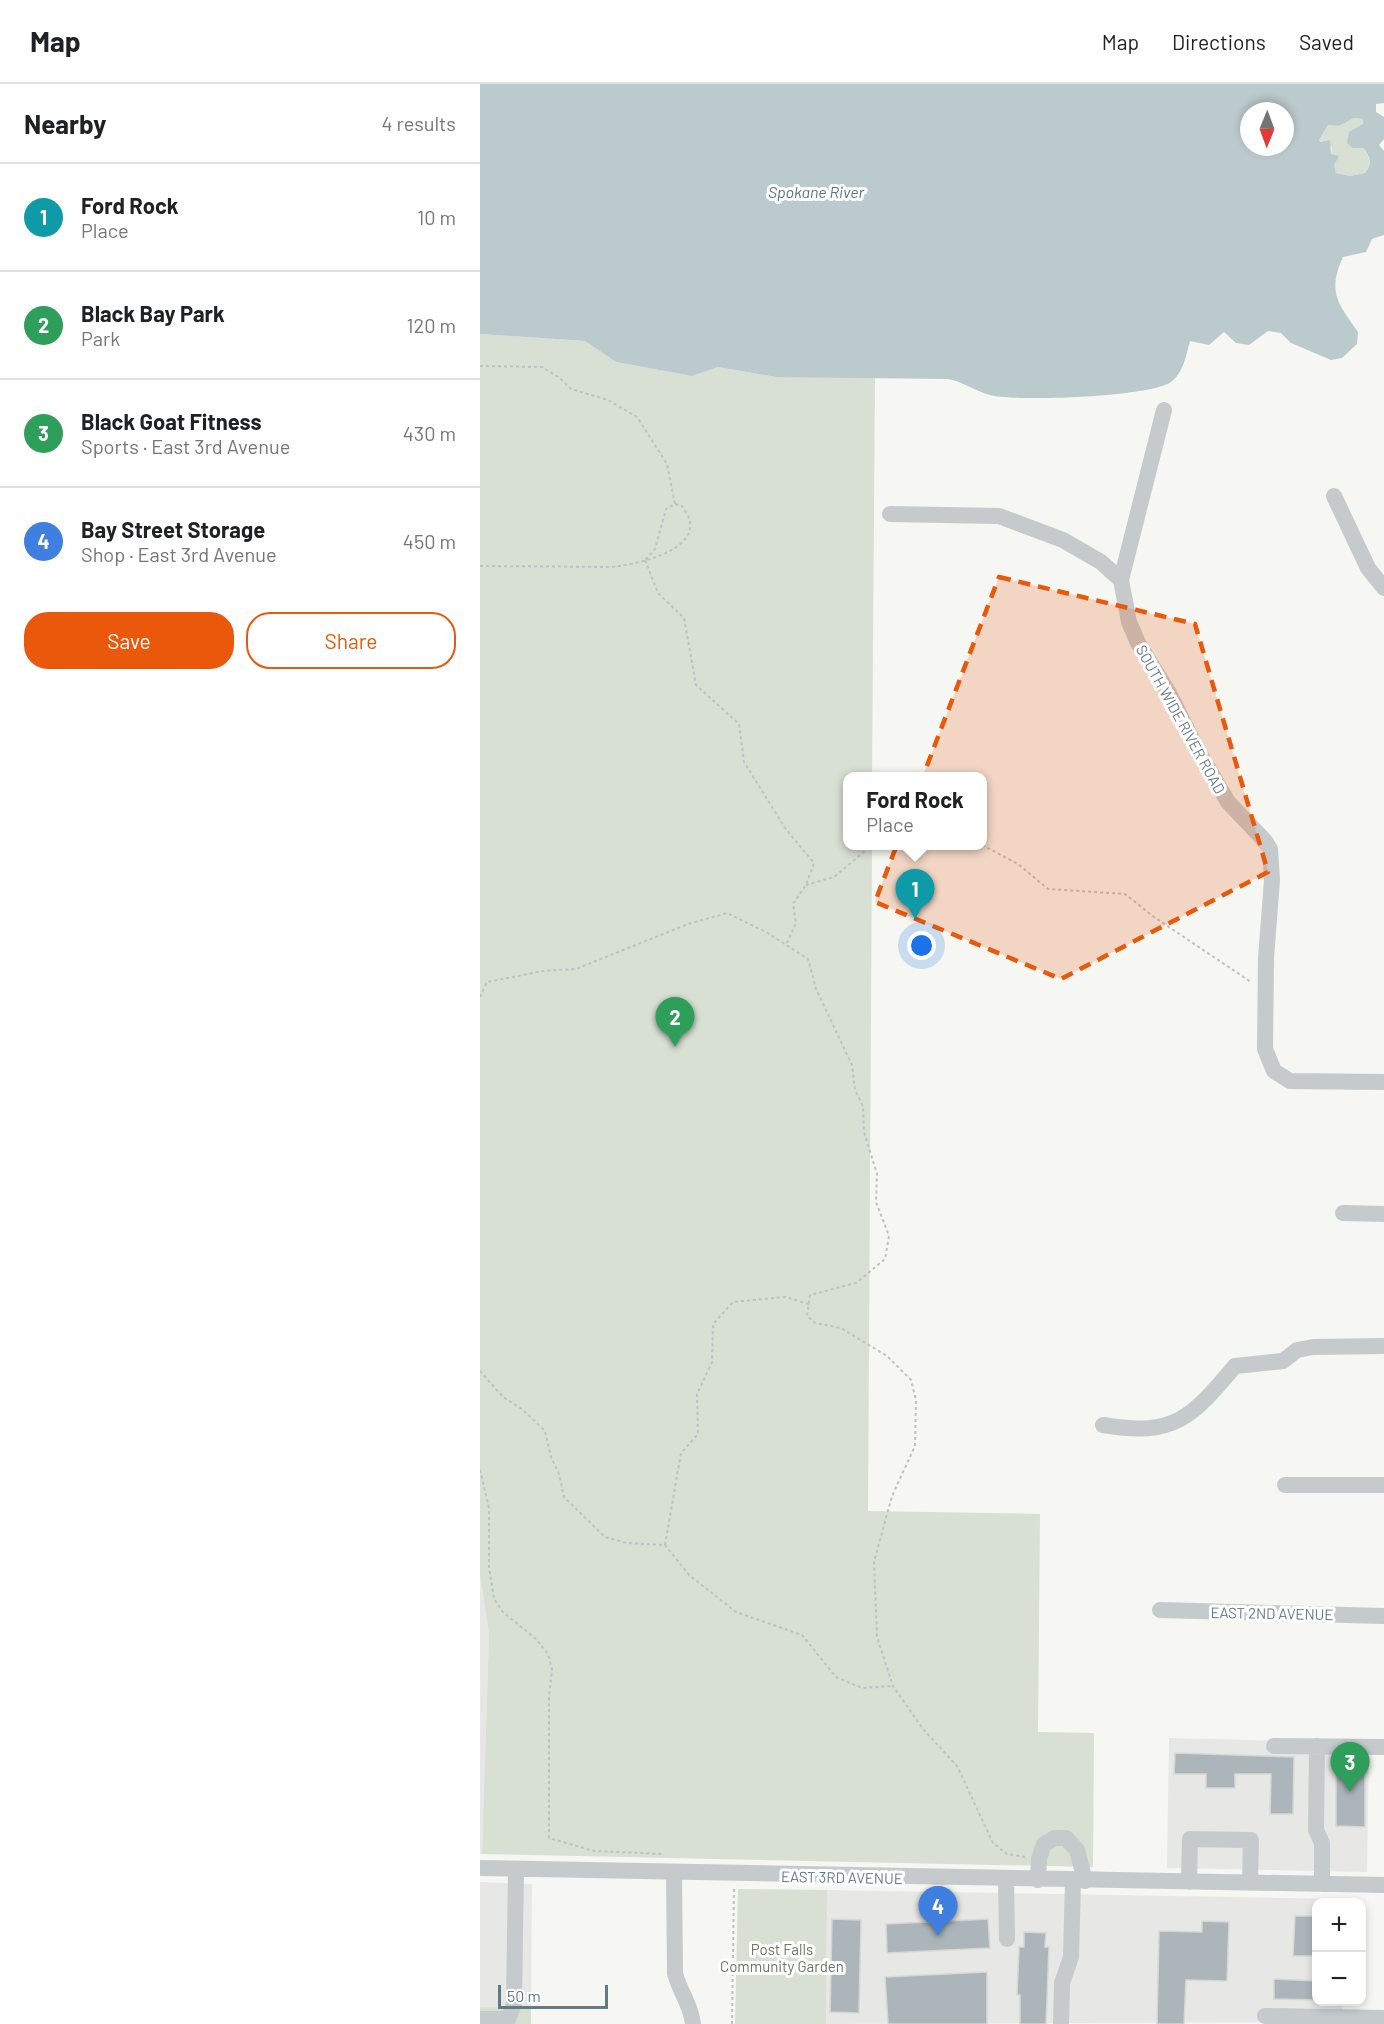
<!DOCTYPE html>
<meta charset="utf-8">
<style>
:root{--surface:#fff;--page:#f6f6f6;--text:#202124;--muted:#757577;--line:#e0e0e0;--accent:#ea580c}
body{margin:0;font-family:Barlow,sans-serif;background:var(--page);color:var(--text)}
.controls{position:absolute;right:18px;bottom:18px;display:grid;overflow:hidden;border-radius:12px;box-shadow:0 3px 9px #0003}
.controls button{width:54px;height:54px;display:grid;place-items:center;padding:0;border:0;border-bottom:2px solid var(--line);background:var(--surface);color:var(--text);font:30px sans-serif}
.compass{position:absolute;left:760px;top:18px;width:54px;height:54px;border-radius:50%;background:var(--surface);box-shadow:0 3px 9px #0003;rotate:181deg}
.scale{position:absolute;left:18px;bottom:15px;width:110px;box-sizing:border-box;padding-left:6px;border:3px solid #627a86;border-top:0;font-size:16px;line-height:21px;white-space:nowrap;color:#627a86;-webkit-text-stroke:4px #fff;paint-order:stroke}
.you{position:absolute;left:442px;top:862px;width:21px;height:21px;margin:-15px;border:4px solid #fff;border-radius:50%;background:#1a73e8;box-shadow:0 0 0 9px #1a73e833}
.badge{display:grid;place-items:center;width:39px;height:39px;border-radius:50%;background:var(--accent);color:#fff;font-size:20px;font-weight:700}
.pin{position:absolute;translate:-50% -50px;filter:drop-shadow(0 2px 3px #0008)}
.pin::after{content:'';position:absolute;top:32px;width:21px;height:18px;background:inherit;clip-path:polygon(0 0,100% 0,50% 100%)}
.popup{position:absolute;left:363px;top:688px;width:144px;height:78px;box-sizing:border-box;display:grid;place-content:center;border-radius:12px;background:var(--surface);filter:drop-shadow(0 2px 4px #0005);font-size:20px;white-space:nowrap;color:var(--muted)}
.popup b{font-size:22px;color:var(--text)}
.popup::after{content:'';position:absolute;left:50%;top:100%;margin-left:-12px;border:12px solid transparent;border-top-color:var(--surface)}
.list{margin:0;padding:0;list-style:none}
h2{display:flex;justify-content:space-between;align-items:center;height:78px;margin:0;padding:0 24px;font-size:26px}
h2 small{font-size:20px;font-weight:400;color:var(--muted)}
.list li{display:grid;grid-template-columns:39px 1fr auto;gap:18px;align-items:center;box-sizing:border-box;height:108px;padding:0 24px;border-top:2px solid var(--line)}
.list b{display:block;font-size:22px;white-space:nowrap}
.list p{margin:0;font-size:20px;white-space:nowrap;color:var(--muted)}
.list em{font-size:20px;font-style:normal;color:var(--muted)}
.actions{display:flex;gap:12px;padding:18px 24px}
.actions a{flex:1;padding:14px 0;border:2px solid var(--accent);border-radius:24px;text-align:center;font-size:21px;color:var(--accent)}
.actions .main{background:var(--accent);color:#fff}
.map{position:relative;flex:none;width:904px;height:1940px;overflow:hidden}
header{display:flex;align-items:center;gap:36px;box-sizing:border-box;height:84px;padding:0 30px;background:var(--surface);border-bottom:2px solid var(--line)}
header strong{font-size:28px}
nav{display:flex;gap:33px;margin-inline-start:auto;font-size:21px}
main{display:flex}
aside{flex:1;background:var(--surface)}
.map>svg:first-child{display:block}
</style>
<header>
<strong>Map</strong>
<nav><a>Map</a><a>Directions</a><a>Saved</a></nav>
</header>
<main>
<aside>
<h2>Nearby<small>4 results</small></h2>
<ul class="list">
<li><span class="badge" style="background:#0f9aa8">1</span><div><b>Ford Rock</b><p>Place</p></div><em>10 m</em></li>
<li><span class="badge" style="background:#2e9e5b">2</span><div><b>Black Bay Park</b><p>Park</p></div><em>120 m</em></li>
<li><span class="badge" style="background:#2e9e5b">3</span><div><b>Black Goat Fitness</b><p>Sports · East 3rd Avenue</p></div><em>430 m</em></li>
<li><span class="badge" style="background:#3f7fe0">4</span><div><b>Bay Street Storage</b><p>Shop · East 3rd Avenue</p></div><em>450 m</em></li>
</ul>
<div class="actions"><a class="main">Save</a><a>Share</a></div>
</aside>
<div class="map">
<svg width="904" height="1940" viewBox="0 0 904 1940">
<rect width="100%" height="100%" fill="#f6f6f2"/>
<!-- built -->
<path fill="#e7e7e6" d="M 0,1490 L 9,1550 L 2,1770 L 0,1770 Z
M 689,1654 L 889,1659 L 887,1788 L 687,1784 Z
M 0,1798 L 52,1800 L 51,1924 L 0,1923 Z
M 347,1806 L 865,1815 L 865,1818 L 836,1818 L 836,1918 L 863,1918 L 862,1938 L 346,1940 Z"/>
<!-- green -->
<path fill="#d8dfd3" d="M 874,34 L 883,35 C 883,43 882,53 884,61 C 886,73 895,76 885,89 L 870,92 L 856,89 L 851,70 L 852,63 L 839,56 L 848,41 L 859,42 Z
M 0,250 L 105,257 L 136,278 L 212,292 L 238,283 L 296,293 L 395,293 L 392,692 L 368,692 L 368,762 L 392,762 L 388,1427 L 560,1430 L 558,1648 L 614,1649 L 613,1783 L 2,1770 L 9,1550 L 0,1490 Z
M 258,1805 L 347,1806 L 346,1940 L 255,1940 Z
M 0,1923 L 51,1924 L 51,1940 L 0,1940 Z"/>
<!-- water -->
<path fill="#bbcacd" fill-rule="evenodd" d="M 0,0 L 904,0 L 904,19 L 896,20 L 896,28 L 904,33 L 904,55 L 899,61 L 904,67 L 904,151 L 892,155 L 886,168 L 863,173 C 847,208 858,220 878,248 L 877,260 L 862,274 L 851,276 L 811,259 L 801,249 L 788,247 L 769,261 L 756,259 L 744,248 L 729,261 L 710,257 C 706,271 704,288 691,298 C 670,313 536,318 510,311 C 494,307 483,297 467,295 L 296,293 L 238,283 L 212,292 L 136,278 L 105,257 L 0,250 ZM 769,27 L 805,27 L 805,63 L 769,63 ZM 874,34 L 883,35 L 883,40 L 869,48 L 867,59 L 873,64 L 884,64 C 890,74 893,79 885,89 L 870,92 L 856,89 L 854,81 L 859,72 L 851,70 L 850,56 L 841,58 L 839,56 L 848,41 L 859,42 Z"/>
<!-- building -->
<path fill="#acb6ba" stroke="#d7d7d5" stroke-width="1.5" d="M 695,1669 L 814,1673 L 813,1730 L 790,1730 L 791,1690 L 755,1690 L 755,1704 L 726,1704 L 726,1690 L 694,1690 Z
M 856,1674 L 885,1674 L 885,1743 L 856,1742 Z
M 815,1832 L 837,1832 L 837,1872 L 813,1872 Z
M 352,1835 L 381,1836 L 379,1929 L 350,1928 Z
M 508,1835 L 510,1864 L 407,1869 L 406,1840 Z
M 722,1837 L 749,1838 L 747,1897 L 706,1896 L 704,1940 L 677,1940 L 679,1847 L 722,1848 Z
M 544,1848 L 566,1849 L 565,1863 L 569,1863 L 566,1940 L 540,1940 L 540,1911 L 537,1911 L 539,1863 L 544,1863 Z
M 507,1888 L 507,1940 L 408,1940 L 405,1893 Z
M 794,1895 L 837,1897 L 837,1916 L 794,1915 Z"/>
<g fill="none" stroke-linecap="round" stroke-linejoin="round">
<!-- path -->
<path stroke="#bec1c3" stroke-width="2" stroke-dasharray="3 3" stroke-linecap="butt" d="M 0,282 L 62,283 L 80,294 L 91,305 L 128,316 L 157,333 L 187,380 L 195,420
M 165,476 L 178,509 L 204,534 L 216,601 L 259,640 L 264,678 L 305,744 L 334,779 L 326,801 L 313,820 L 316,839 L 306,861
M 0,482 L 131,483 C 152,481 214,469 210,439 C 210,433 205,427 202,422 L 195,420 L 186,425 L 175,465 L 165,476
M 502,761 L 538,780 L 568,805 L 645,810 L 674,833 L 771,898
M 326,801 L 354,793 L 391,762
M 0,913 L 7,898 L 63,887 L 96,885 L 208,840 L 247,829 L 286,848 L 328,875 L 336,905 L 372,981 L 375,1006 L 383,1022 L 384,1048 L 397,1090 L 396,1118 L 409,1152 L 405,1175 L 376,1199 L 330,1211 L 327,1232 L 335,1239 L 361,1244 L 407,1272 L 431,1296 L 436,1316 L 435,1362 L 412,1412 L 394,1478 L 397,1553 L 413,1602 L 443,1645 L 477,1682 L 513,1759 L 527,1770 L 545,1773
M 0,1287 L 23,1313 L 42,1325 L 65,1347 L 71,1373 L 79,1390 L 84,1413 L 125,1453 L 147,1459 L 185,1461 L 209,1491 L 256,1528 L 322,1551 L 356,1593 L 382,1604 L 413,1602
M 0,1386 L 9,1424 L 9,1483 L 14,1515 L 23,1528 L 56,1555 L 68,1570 L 72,1585 L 69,1612 L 69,1754 L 114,1767 L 184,1770
M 185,1461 L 201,1369 L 218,1350 L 217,1310 L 232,1278 L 233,1240 L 253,1218 L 305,1213 L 329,1220
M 252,1940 L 254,1805"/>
<!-- minor -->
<path stroke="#c5cacc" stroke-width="16" d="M 854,412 L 888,484 L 904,504
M 410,430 L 519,432 L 583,456 L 621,478 L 641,496 L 649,538 L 658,559 L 689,609 L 717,665 L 748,718 L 785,757 L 790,765 L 792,796 L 786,874 L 785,965 L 794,987 L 810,997 L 904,998
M 641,496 L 684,326
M 863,1129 L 904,1130
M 623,1341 C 695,1353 711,1334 755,1282 L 803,1277 L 817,1266 L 833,1263 L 904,1262
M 805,1401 L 904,1401
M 680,1526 L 904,1532
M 794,1662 L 904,1663
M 837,1662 L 836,1746 L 842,1759 L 842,1800
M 0,1784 L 904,1801
M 194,1790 L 195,1889 C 199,1907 211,1920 213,1940
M 526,1796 L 527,1855
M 558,1796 L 559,1775 L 564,1760 L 575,1754 L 586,1754 L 597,1766 L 605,1797
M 709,1798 L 710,1755 L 771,1756 L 770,1799
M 785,1932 L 904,1934
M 0,1935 L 28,1935 L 34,1920 L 36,1786
M 581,1940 L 582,1899 L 591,1873 L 593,1797"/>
</g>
<!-- marked area -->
<path fill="#e8590c" fill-opacity="0.2" stroke="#e8590c" stroke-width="4.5" stroke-dasharray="12 8" stroke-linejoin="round" d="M 519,493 L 715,540 L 788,788 L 581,895 L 395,818 Z"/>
<g text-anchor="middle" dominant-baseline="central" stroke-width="6" stroke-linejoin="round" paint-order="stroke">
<!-- street labels -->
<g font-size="15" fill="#627a86" stroke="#fff">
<text transform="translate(701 635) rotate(61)">SOUTH WIDE RIVER ROAD</text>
<text transform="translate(792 1529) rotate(1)">EAST 2ND AVENUE</text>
<text transform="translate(362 1793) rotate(1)">EAST 3RD AVENUE</text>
</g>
<!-- park labels -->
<g font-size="15" fill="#66785e" stroke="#fff">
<text x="302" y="1865">Post Falls<tspan x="302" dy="17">Community Garden</tspan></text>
</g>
<!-- water labels -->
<g font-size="16" font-style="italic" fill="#59767c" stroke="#fff">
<text x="336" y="107">Spokane River</text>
</g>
</g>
</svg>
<div class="controls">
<button>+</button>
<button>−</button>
</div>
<svg class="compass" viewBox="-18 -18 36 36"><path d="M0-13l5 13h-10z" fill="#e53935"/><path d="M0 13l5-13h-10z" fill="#757577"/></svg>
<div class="scale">50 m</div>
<div class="you"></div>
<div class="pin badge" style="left:435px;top:835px;background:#0f9aa8">1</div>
<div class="popup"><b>Ford Rock</b>Place</div>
<div class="pin badge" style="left:195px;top:963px;background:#2e9e5b">2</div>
<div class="pin badge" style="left:870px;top:1708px;background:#2e9e5b">3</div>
<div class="pin badge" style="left:458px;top:1852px;background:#3f7fe0">4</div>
</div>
</main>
